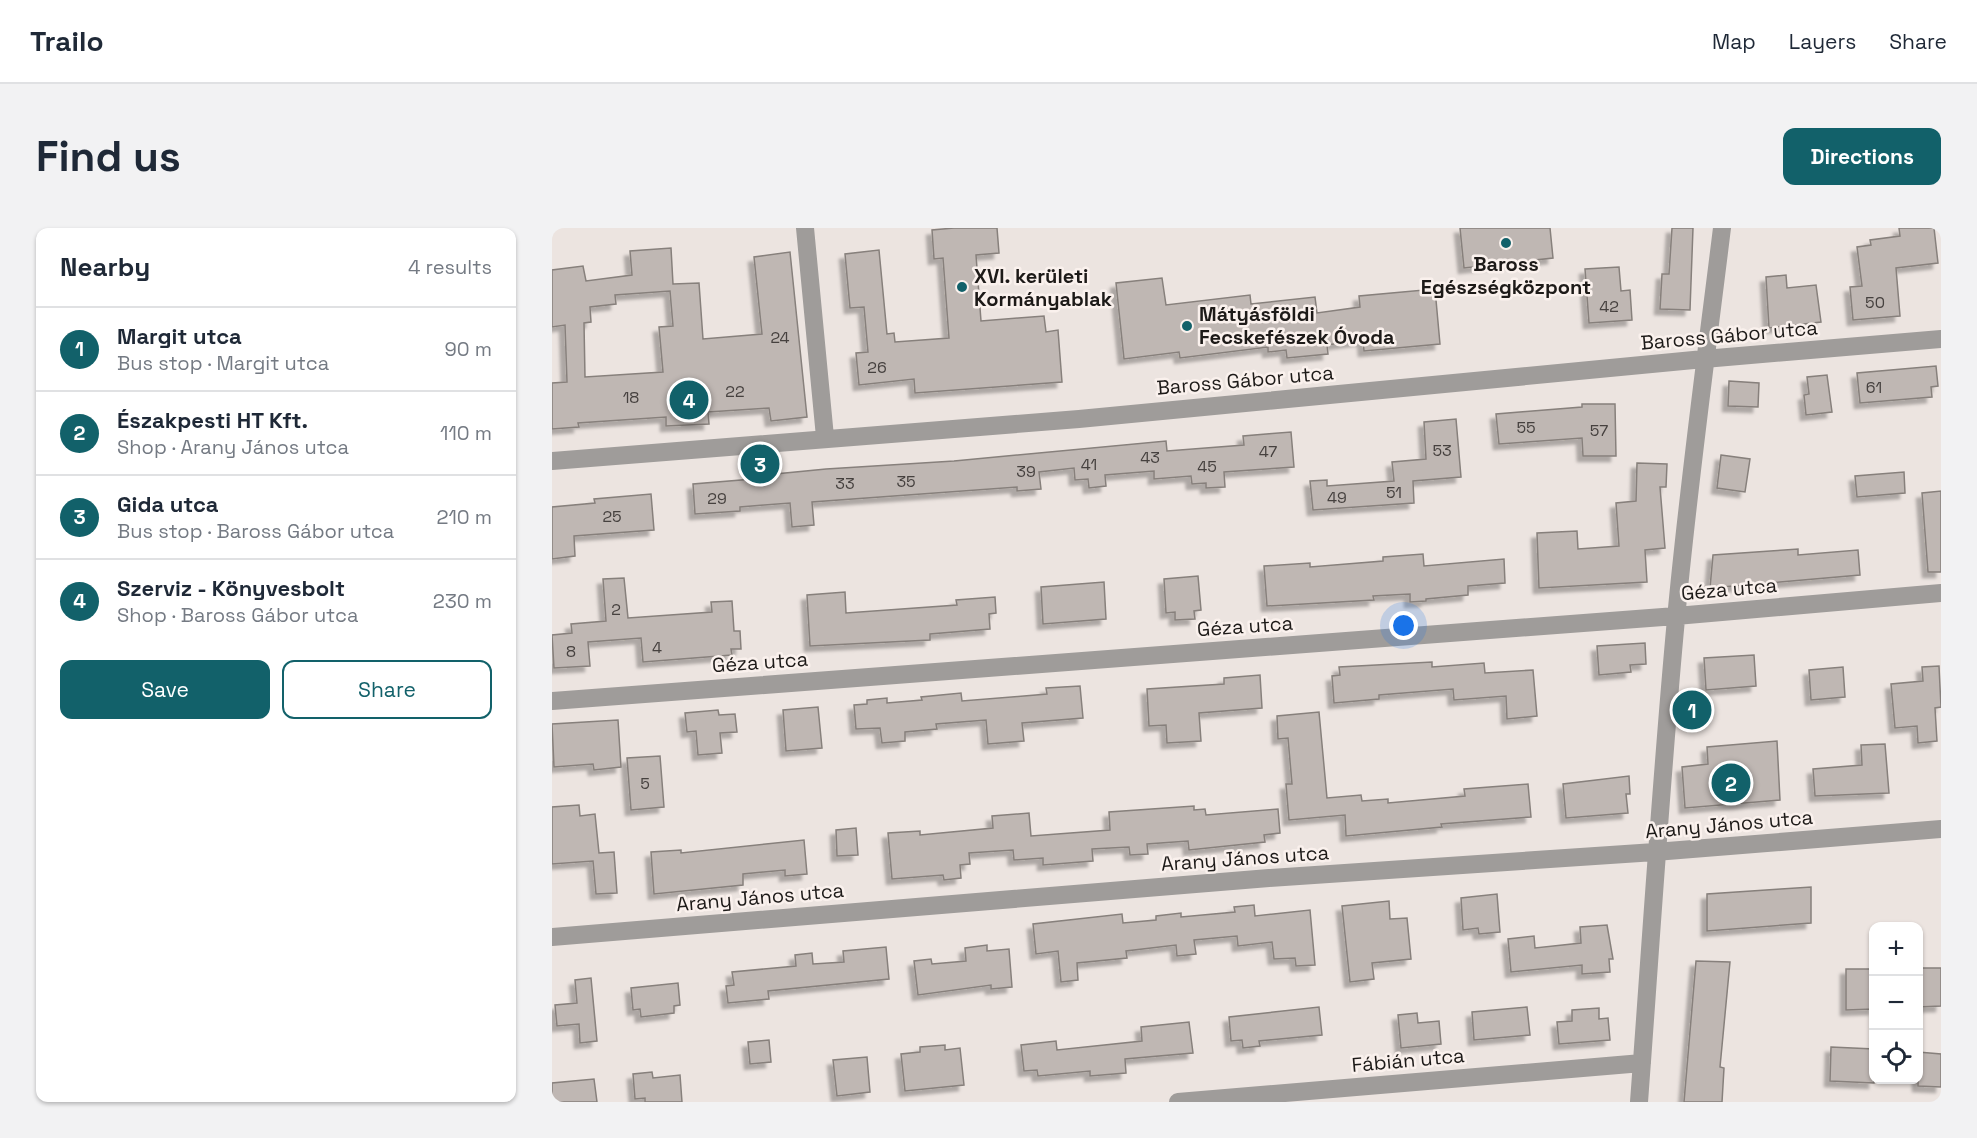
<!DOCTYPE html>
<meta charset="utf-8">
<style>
:root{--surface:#fff;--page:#f2f2f3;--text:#1f2937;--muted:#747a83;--line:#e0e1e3;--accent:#12616a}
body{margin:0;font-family:"Space Grotesk",sans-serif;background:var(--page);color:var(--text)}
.controls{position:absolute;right:18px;bottom:18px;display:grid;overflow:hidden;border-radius:12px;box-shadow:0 2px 4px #0004}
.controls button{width:54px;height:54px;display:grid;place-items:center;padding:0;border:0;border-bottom:2px solid var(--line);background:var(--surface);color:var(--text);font:30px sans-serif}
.you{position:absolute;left:852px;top:398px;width:21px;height:21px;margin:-15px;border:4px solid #fff;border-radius:50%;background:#1a73e8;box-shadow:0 0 0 9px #1a73e833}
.badge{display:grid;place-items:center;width:39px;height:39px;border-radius:50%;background:var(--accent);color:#fff;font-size:20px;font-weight:700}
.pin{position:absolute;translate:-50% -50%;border:3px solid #fff;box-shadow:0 2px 6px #0006}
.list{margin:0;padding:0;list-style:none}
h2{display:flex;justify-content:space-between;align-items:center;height:78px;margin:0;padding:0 24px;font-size:26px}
h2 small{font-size:20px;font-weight:400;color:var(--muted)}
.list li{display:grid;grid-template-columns:39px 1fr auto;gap:18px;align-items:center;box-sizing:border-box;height:84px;padding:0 24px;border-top:2px solid var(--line)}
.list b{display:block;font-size:22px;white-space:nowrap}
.list p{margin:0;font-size:20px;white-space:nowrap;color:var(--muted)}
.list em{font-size:20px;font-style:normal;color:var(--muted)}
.actions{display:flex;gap:12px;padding:18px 24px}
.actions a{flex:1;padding:14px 0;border:2px solid var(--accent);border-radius:12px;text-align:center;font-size:21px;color:var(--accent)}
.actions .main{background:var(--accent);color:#fff}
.icon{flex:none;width:33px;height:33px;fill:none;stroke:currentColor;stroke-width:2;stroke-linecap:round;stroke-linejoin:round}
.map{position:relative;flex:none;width:1389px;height:874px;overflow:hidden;border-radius:12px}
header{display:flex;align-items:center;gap:36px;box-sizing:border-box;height:84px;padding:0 30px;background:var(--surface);border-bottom:2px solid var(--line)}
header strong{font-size:28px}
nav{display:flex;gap:33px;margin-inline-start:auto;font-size:21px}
.intro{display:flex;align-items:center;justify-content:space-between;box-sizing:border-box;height:144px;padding:0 36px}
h1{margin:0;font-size:42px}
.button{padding:15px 27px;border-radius:12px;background:var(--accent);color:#fff;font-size:21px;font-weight:700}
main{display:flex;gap:36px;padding:0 36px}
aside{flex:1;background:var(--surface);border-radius:12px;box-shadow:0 2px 4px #0004}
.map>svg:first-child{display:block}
</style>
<header>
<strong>Trailo</strong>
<nav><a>Map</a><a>Layers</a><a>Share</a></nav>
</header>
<div class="intro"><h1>Find us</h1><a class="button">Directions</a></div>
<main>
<aside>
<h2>Nearby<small>4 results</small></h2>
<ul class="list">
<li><span class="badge">1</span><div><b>Margit utca</b><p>Bus stop · Margit utca</p></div><em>90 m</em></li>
<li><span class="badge">2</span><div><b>Északpesti HT Kft.</b><p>Shop · Arany János utca</p></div><em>110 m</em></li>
<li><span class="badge">3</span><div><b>Gida utca</b><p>Bus stop · Baross Gábor utca</p></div><em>210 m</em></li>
<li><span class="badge">4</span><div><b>Szerviz - Könyvesbolt</b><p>Shop · Baross Gábor utca</p></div><em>230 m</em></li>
</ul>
<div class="actions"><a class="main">Save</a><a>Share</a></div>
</aside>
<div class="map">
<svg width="1389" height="874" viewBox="0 0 1389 874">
<defs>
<filter id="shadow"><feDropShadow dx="-5.5" dy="5.5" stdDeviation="1.5" flood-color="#0004"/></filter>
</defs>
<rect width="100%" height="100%" fill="#ece4e0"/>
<!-- building -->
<path fill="#bfb7b3" stroke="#87807c" stroke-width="1.5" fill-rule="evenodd" filter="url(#shadow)" d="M 402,0 L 445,0 L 447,25 L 424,27 L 429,93 L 492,88 L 494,104 L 506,102 L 510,154 L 363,165 L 362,151 L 307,157 L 304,125 L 316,124 L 312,79 L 298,80 L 293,26 L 327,22 L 335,106 L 342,105 L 343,114 L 397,110 L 391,30 L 382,31 L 380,2 Z
M 908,0 L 998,0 L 1001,30 L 912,40 Z
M 1120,0 L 1141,0 L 1138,82 L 1108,81 L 1110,46 L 1117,46 Z
M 1347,0 L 1382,0 L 1386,35 L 1344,40 L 1348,88 L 1301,92 L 1298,59 L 1310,58 L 1305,19 L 1319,17 L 1318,12 L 1348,8 Z
M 119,20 L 121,56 L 147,55 L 151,111 L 210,106 L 202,29 L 238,24 L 255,189 L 219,193 L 217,180 L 156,184 L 157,196 L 114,198 L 114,189 L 26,195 L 27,199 L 0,201 L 0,155 L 15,154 L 13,97 L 0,99 L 0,42 L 31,38 L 34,53 L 80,47 L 78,23 ZM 118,63 L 121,98 L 107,99 L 111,144 L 33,149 L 32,95 L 39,94 L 38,79 L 64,76 L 63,67 Z
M 1067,39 L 1069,63 L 1078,62 L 1080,92 L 1037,95 L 1033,41 Z
M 1234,47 L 1235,60 L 1264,57 L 1269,94 L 1217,100 L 1214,49 Z
M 610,50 L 614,77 L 698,67 L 699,76 L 763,69 L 765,85 L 808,79 L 807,68 L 883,61 L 888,116 L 812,123 L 811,112 L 775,117 L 776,126 L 735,130 L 734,122 L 716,124 L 716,119 L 628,130 L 627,124 L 572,131 L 564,55 Z
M 1384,138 L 1386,158 L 1379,159 L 1380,169 L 1308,175 L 1305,145 Z
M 1275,147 L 1280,184 L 1254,187 L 1252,167 L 1257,166 L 1255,149 Z
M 1177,153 L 1207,155 L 1206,179 L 1176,178 Z
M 1030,176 L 1063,176 L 1064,228 L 1031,228 L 1030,210 L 947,216 L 944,186 L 1030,179 Z
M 904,191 L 909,249 L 861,253 L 862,275 L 761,282 L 758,253 L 775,252 L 775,258 L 842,253 L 840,234 L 874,231 L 872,194 Z
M 739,204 L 742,239 L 672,244 L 673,259 L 654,260 L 654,255 L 640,256 L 639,248 L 602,251 L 602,243 L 553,247 L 554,258 L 537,260 L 536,251 L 523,252 L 522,240 L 487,244 L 489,261 L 465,263 L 465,259 L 260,274 L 262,297 L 240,299 L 238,275 L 188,279 L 188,283 L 143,286 L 141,256 L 213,250 L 213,247 L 274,241 L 402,233 L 614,213 L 615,223 L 692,217 L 691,208 Z
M 1169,227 L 1198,231 L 1193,264 L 1165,260 Z
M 1085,235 L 1115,236 L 1114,259 L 1108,259 L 1113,320 L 1093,322 L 1095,354 L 987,360 L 985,305 L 1025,303 L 1026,321 L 1067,318 L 1064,275 L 1084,273 Z
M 1352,244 L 1353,265 L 1305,269 L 1303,248 Z
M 1389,263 L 1389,344 L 1376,344 L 1370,265 Z
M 99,266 L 102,302 L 22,308 L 23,328 L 0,331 L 0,279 L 43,275 L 42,271 Z
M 1246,321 L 1246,327 L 1306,322 L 1308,347 L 1158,360 L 1161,327 Z
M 871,326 L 872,338 L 952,331 L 953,355 L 916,358 L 916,367 L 874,371 L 874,373 L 858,374 L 858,366 L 821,368 L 822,372 L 715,378 L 712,338 L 758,335 L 758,339 L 831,333 L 831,329 Z
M 646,348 L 649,382 L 642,383 L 643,391 L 623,392 L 623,384 L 614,385 L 612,351 Z
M 72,350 L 76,390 L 160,384 L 159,374 L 180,373 L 182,403 L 188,403 L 189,421 L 179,421 L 180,427 L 91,434 L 89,410 L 36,414 L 38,438 L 2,440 L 0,407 L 20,405 L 19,396 L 54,393 L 51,351 Z
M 552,354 L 554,391 L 491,396 L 489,359 Z
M 293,364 L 294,385 L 405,377 L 404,372 L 443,369 L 444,385 L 437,386 L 438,401 L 378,406 L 378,412 L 258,418 L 255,367 Z
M 1093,415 L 1094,436 L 1078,437 L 1079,444 L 1047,447 L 1045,418 Z
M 1202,427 L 1204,458 L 1154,462 L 1152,430 Z
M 880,434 L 880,439 L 932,435 L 933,445 L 981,442 L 985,488 L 955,491 L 954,468 L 902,472 L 901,461 L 827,467 L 827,471 L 782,475 L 780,448 L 788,447 L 787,439 Z
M 1387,438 L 1389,479 L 1383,480 L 1385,513 L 1366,515 L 1365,498 L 1343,500 L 1339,456 L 1371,453 L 1370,439 Z
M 1291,439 L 1293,469 L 1259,472 L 1257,442 Z
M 708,447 L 710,480 L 647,485 L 649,513 L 615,515 L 614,497 L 597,498 L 595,461 L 672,456 L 672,450 Z
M 528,458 L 531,490 L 470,495 L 472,513 L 436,516 L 434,492 L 384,496 L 385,501 L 353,504 L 353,513 L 330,515 L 328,500 L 304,501 L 302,477 L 315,476 L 315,472 L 335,470 L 335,475 L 370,472 L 369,469 L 409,465 L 410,473 L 495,466 L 494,460 Z
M 266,479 L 270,520 L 234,523 L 231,482 Z
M 166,482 L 167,487 L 183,486 L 185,504 L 168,505 L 170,525 L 146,527 L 144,503 L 135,504 L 133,485 Z
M 767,484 L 775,570 L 809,567 L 810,573 L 836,571 L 836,575 L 913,568 L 912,561 L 976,556 L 979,589 L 889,596 L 890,599 L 794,608 L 793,587 L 737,592 L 734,556 L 740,556 L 736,510 L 726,511 L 725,488 Z
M 66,492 L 69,539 L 42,542 L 41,536 L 2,539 L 0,496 Z
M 1225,513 L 1228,572 L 1133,580 L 1130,539 L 1156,536 L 1155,519 Z
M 1333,516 L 1337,565 L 1263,568 L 1261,541 L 1310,537 L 1309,517 Z
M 108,528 L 112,579 L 79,582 L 75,530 Z
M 1077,548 L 1078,566 L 1074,566 L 1076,585 L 1014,590 L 1011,556 Z
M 27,577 L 28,588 L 43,586 L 47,625 L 62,624 L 65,665 L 44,666 L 41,633 L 0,636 L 0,579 Z
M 642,578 L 642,582 L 653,581 L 654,587 L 726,581 L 728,605 L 712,607 L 713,614 L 637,622 L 636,613 L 595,616 L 596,626 L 578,627 L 577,619 L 540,621 L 541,633 L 491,637 L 491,630 L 462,632 L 461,622 L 417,625 L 418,636 L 408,637 L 409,650 L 392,652 L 391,647 L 340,651 L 336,605 L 368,603 L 368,607 L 441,600 L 440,588 L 477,585 L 479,608 L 558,602 L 557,584 Z
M 304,600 L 306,627 L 285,628 L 284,602 Z
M 252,612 L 255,646 L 233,648 L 233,642 L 191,646 L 191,657 L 102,666 L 99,624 L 129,622 L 129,625 Z
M 1259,659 L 1259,695 L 1155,703 L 1155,666 Z
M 945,666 L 948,704 L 927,706 L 926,700 L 911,702 L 909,670 Z
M 837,673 L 838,691 L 855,690 L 859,731 L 820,735 L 822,751 L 798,754 L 790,678 Z
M 702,677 L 703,688 L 758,682 L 763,737 L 744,738 L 743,730 L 722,731 L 720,714 L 686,718 L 685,708 L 642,712 L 644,726 L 625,728 L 624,717 L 574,723 L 575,730 L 525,735 L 526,752 L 509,754 L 506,723 L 484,726 L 481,696 L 570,686 L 571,695 L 604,692 L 604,688 L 629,685 L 629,689 L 683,684 L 682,679 Z
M 1055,697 L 1061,731 L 1057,731 L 1058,744 L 1030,746 L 1030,737 L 959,744 L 956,711 L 982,708 L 983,720 L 1029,715 L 1028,699 Z
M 435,717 L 435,723 L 457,721 L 460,759 L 439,761 L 439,757 L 366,767 L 362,733 L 379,731 L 380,736 L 414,733 L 413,720 Z
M 334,719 L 337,751 L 216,763 L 217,771 L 176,775 L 174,758 L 182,757 L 180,744 L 244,738 L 243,727 L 260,725 L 261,736 L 292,734 L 291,723 Z
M 1144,733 L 1178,734 L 1168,839 L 1172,840 L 1170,874 L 1132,874 Z
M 1366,740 L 1389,740 L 1389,778 L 1366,779 Z
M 1294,741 L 1322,741 L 1322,781 L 1294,782 Z
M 39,750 L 45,813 L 28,815 L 27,796 L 5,798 L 3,777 L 25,775 L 23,752 Z
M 126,755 L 128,777 L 122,778 L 122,785 L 89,789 L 88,781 L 81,782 L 79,760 Z
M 767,779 L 770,807 L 707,813 L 708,818 L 691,820 L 690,812 L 679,813 L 677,789 Z
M 975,779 L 978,807 L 922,812 L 920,784 Z
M 1047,780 L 1047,791 L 1056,790 L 1058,812 L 1007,816 L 1005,794 L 1020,793 L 1020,782 Z
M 865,785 L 866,795 L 887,793 L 889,816 L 849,820 L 846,787 Z
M 637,794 L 641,825 L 573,831 L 574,845 L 538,848 L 538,843 L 486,848 L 485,842 L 472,843 L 469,817 L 504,813 L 505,822 L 590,813 L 589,799 Z
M 217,812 L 219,834 L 198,836 L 196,814 Z
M 393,817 L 393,822 L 408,820 L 412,857 L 353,863 L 349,826 L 368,824 L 368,819 Z
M 1279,819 L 1322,821 L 1322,855 L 1278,853 Z
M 1366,824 L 1389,826 L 1389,859 L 1366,858 Z
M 315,829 L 318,864 L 285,868 L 281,832 Z
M 100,844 L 101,850 L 128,847 L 130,874 L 93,874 L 93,870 L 83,871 L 81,846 Z
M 42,851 L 45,874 L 0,874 L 0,855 Z"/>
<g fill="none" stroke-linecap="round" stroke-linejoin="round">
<!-- minor -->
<path stroke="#9f9c9a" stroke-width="18" d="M 253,0 L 273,209
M 0,233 L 527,191 L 1152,131 L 1389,111
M 0,473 L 1124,388 L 1389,365
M 0,709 L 717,650 L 1103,624 L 1389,601
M 626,874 L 1090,835
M 1087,874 C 1099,713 1109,552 1124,391 C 1136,260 1154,130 1170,0"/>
</g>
<!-- markers -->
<g fill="#12616a" stroke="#faf1ed" stroke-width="2">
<circle cx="954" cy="15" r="6"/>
<circle cx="410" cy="59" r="6"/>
<circle cx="635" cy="98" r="6"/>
</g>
<g text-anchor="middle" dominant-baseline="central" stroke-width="5" stroke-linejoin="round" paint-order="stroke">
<!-- number labels -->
<g font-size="16" fill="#46413f">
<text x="1323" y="74">50</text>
<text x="1057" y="78">42</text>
<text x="228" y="109">24</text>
<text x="325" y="139">26</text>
<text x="1322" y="159">61</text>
<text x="183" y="163">22</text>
<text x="79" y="169">18</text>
<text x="974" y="199">55</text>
<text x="1047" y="202">57</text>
<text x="890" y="222">53</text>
<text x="716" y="223">47</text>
<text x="598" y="229">43</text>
<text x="537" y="236">41</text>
<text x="655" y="238">45</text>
<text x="474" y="243">39</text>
<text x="354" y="253">35</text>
<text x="293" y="255">33</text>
<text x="842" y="264">51</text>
<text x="785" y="269">49</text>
<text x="165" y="270">29</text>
<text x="60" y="288">25</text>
<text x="64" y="381">2</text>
<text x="105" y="419">4</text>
<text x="19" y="423">8</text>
<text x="93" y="555">5</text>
</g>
<!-- poi labels -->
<g font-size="20" font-weight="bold" fill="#1d1a18" stroke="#faf1ed" text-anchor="start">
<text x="954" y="36" text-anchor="middle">Baross<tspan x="954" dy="23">Egészségközpont</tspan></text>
<text x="422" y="48">XVI. kerületi<tspan x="422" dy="23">Kormányablak</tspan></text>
<text x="647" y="86">Mátyásföldi<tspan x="647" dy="23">Fecskefészek Óvoda</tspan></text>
</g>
<!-- street labels -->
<g font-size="20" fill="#1d1a18" stroke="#faf1ed">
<text transform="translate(1177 107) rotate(-5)">Baross Gábor utca</text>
<text transform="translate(693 152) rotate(-5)">Baross Gábor utca</text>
<text transform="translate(1177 361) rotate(-5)">Géza utca</text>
<text transform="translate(693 398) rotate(-4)">Géza utca</text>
<text transform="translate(208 434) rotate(-4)">Géza utca</text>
<text transform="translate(1177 596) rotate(-5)">Arany János utca</text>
<text transform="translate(693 630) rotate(-4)">Arany János utca</text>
<text transform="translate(208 669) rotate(-5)">Arany János utca</text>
<text transform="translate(856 832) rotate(-5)">Fábián utca</text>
</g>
</g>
</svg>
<div class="controls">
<button>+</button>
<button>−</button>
<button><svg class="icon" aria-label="locate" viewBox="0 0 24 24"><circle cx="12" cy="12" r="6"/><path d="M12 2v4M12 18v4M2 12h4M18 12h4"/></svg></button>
</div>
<div class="you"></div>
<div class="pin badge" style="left:1140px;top:482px">1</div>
<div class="pin badge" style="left:1179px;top:555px">2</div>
<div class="pin badge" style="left:208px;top:236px">3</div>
<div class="pin badge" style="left:137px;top:172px">4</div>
</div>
</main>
